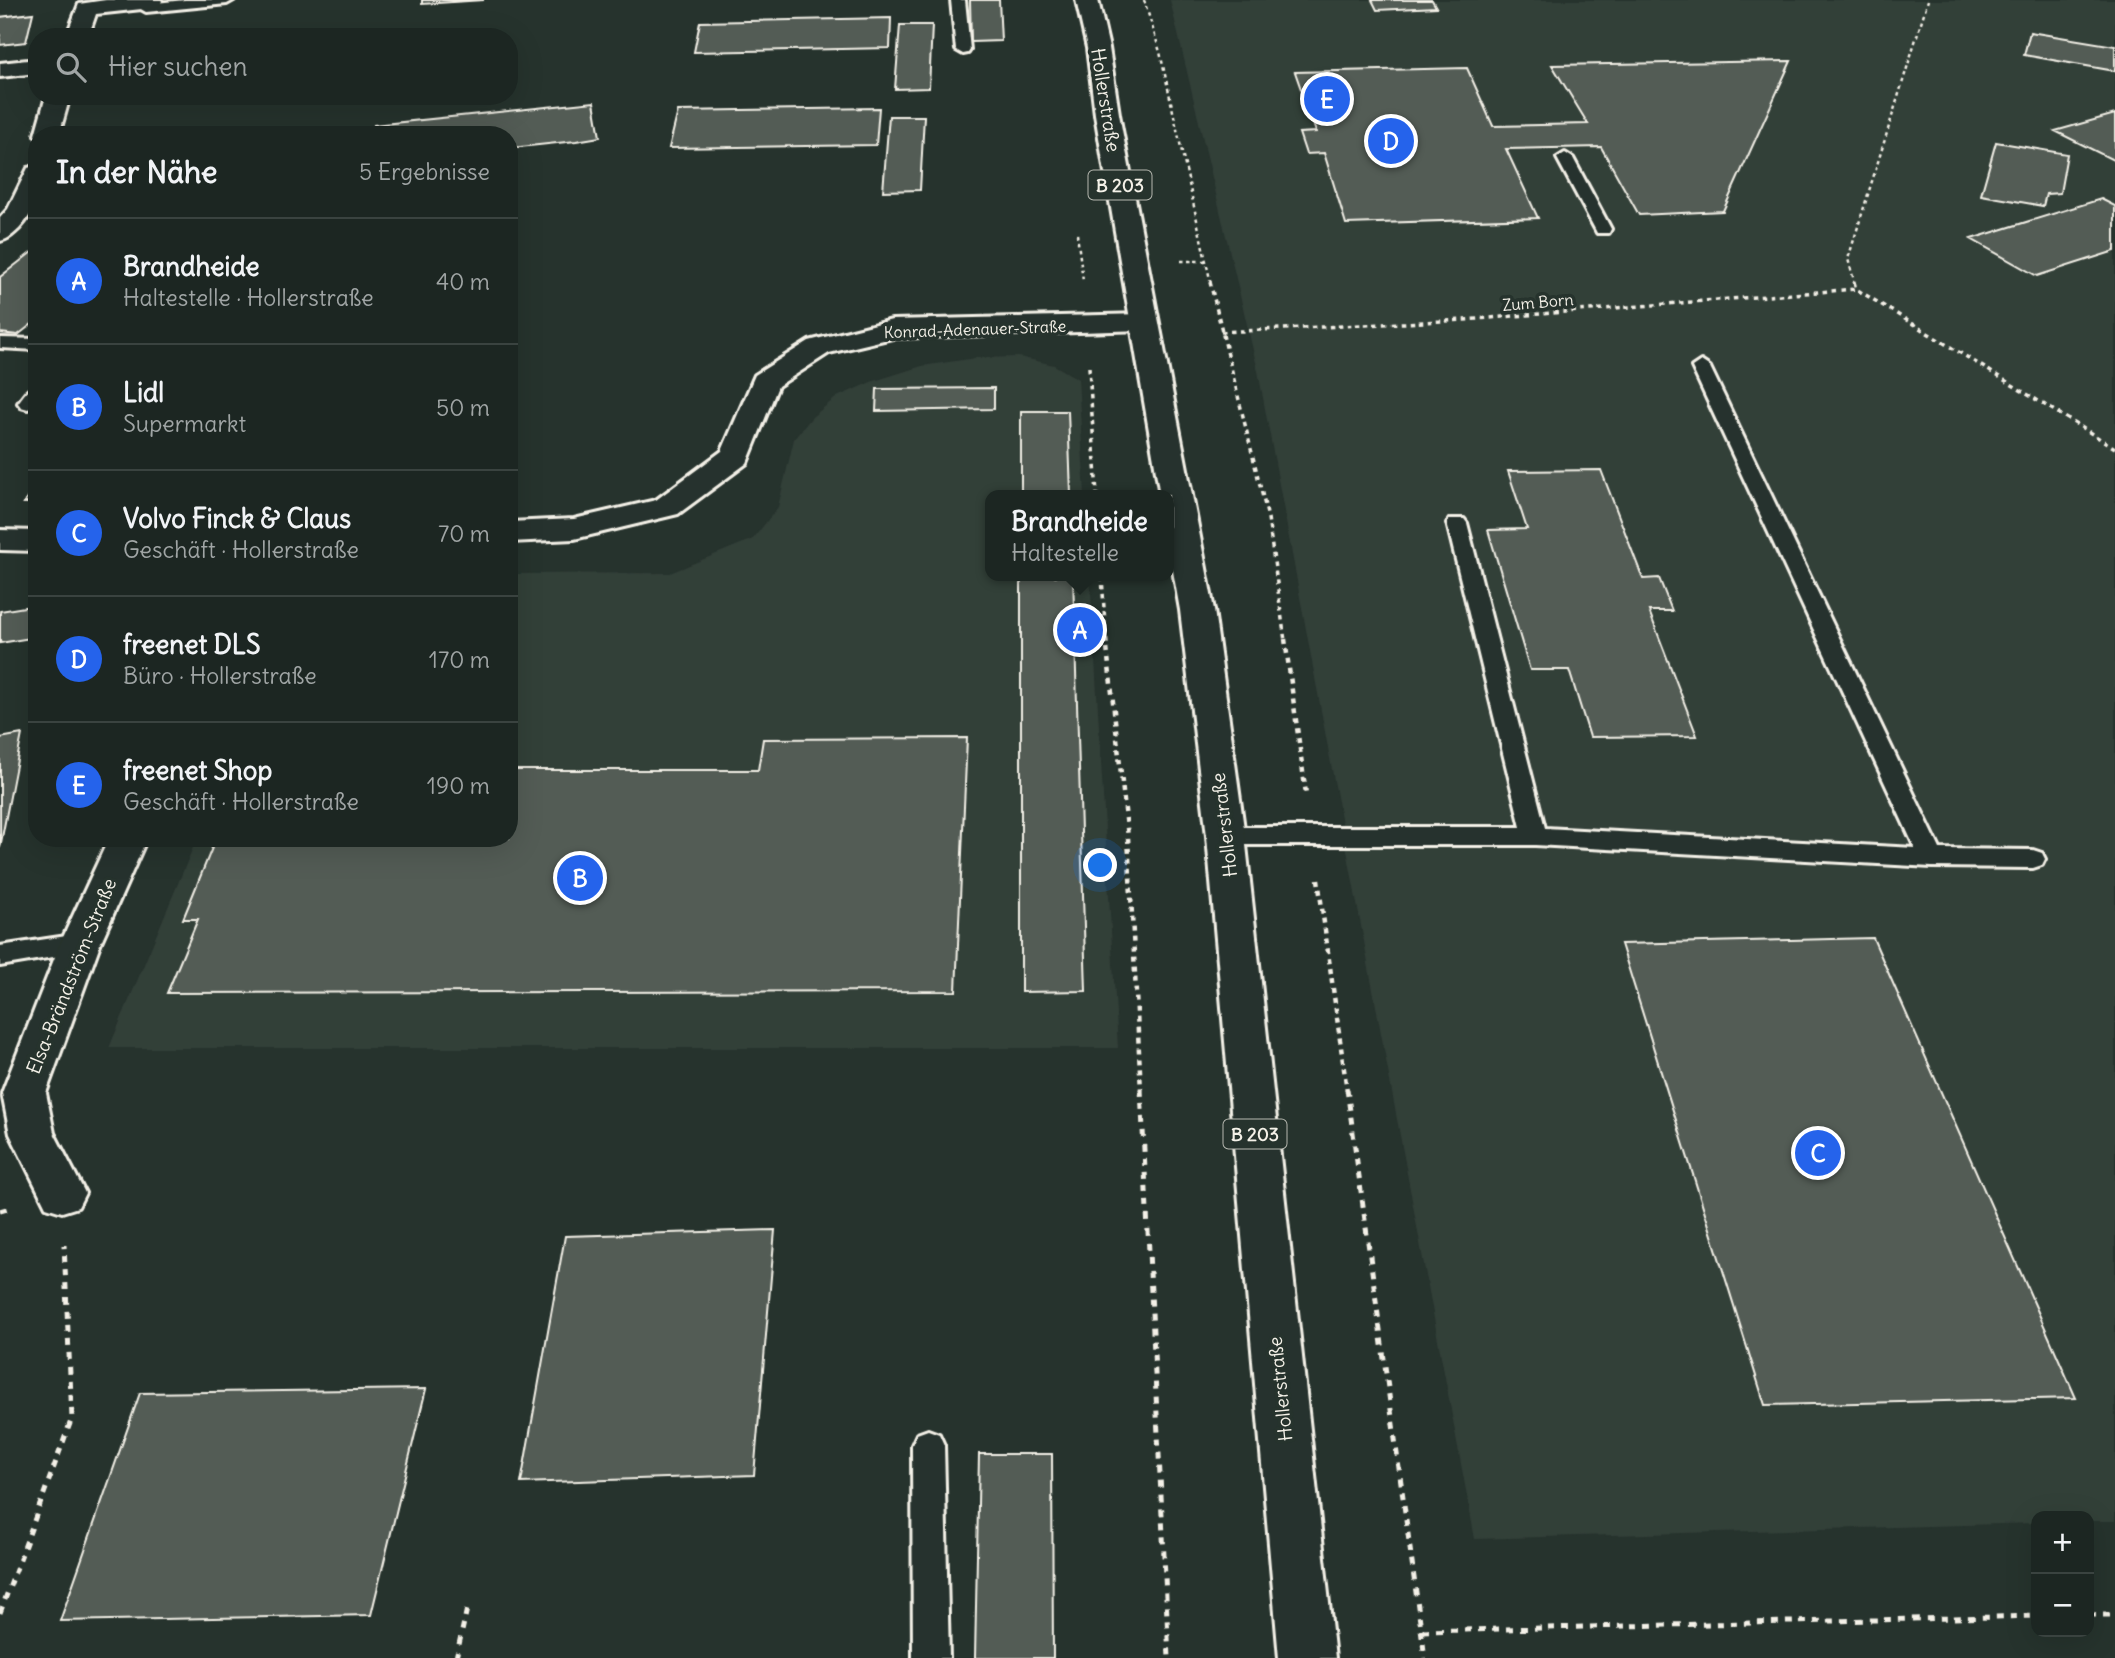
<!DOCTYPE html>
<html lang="de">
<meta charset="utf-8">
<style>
:root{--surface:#1c2622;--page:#252e2a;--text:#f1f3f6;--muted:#a0a5a5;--line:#3a4340;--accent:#2563eb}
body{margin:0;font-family:Delius,sans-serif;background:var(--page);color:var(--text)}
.controls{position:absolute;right:21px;bottom:21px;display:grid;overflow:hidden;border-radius:14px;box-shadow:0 7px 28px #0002}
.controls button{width:63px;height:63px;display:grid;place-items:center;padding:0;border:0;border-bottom:2px solid var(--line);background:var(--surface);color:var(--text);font:35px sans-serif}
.you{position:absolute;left:1101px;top:866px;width:24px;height:24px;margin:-18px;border:5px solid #fff;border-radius:50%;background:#1a73e8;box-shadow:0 0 0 10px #1a73e833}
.badge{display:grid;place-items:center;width:46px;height:46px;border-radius:50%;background:var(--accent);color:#fff;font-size:23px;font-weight:700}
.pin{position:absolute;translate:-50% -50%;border:4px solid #fff;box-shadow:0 2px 7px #0006}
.popup{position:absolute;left:985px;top:490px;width:189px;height:91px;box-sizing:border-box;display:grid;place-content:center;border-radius:14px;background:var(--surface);filter:drop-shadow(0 2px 5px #0005);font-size:23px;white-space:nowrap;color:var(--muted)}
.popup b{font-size:26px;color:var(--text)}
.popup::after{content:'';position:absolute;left:50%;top:100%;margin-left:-14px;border:14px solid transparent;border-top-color:var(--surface)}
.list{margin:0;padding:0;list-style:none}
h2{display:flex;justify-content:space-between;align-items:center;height:91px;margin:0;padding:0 28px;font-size:30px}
h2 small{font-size:23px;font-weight:400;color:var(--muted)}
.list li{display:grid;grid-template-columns:46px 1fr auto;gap:21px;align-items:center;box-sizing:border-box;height:126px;padding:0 28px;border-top:2px solid var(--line)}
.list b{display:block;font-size:26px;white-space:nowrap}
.list p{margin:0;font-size:23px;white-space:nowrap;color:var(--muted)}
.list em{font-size:23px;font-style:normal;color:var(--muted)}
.icon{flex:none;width:38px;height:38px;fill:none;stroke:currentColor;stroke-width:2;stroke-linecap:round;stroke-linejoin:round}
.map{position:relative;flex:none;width:2115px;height:1658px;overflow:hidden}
.search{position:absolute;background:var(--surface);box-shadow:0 7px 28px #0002;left:28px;top:28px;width:490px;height:77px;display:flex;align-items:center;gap:18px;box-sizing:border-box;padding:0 24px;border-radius:28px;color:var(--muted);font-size:26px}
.panel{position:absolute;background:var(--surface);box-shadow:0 7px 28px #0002;left:28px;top:126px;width:490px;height:721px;border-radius:28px}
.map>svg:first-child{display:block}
</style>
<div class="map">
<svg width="2115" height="1658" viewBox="0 0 2115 1658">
<rect width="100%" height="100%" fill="#26332d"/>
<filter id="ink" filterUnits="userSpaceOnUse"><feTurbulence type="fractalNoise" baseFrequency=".0143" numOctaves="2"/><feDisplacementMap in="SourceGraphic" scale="14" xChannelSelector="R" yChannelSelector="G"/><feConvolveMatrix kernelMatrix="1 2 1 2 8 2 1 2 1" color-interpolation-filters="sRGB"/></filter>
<g filter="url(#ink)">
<!-- built -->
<path fill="#333f39" d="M 1170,0 L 2115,0 L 2115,1521 L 2089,1521 L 2089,1516 L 2036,1516 L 2036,1523 L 1475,1539 L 1258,371 Z
M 1019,357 L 1054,365 L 1078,379 L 1085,495 L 991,495 L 991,576 L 1090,576 L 1118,1048 L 109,1048 L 197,838 L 509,838 L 509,574 L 670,573 L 753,539 L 778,507 L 794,439 L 812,417 L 837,397 L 871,382 L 922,366 L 976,358 Z"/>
<!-- building -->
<path fill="#525c55" stroke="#f4f1e8" stroke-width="2" d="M 422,0 L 484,0 L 422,4 Z
M 970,0 L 999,0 L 1001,41 L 971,42 Z
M 1372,0 L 1432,0 L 1436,7 L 1377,10 Z
M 33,13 L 26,42 L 0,45 L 0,17 Z
M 891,18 L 890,48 L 694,52 L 700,22 Z
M 900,25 L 932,25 L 929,88 L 895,89 Z
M 2030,32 L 2115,46 L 2115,71 L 2024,55 Z
M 1791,61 L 1723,211 L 1639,215 L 1601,147 L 1506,149 L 1538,218 L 1346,224 L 1324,153 L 1306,154 L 1299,133 L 1316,132 L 1295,72 L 1467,68 L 1493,126 L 1588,124 L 1552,65 Z
M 594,102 L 600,137 L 576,141 L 511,148 L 509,135 L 374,135 L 374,125 Z
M 879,108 L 876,145 L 669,148 L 678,111 Z
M 2115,114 L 2115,161 L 2055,131 Z
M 889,116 L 924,116 L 920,190 L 883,191 Z
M 1996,142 L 2067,154 L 2060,193 L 2046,194 L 2043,206 L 1981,195 Z
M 2101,199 L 2115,206 L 2115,251 L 2037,276 L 1971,239 Z
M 37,248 L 37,320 L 18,335 L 0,333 L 0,277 Z
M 994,388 L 994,409 L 876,411 L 877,389 Z
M 1021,411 L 1068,411 L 1071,495 L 1021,495 Z
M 1601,470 L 1643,579 L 1659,578 L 1672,611 L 1649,611 L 1697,736 L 1590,737 L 1569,670 L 1530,670 L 1488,530 L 1527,529 L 1508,471 Z
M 37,483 L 37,503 L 24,503 Z
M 1021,576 L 1073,576 L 1086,991 L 1021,992 Z
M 37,605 L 37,637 L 0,643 L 0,611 Z
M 22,734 L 0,848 L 0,738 Z
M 967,738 L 956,991 L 167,993 L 198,919 L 183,919 L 216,838 L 509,838 L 509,770 L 758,770 L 763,739 Z
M 1873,938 L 2076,1398 L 1765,1405 L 1621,944 Z
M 775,1230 L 754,1475 L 521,1483 L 565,1236 Z
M 426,1389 L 371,1615 L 60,1621 L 140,1393 Z
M 979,1454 L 1052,1454 L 1053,1658 L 975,1658 Z"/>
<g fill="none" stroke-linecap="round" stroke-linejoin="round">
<!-- lane casing -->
<g stroke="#f4f1e8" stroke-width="6">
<path id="lane" d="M 185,0 L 234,0 L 227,4 L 146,12 L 139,8 L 146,4 Z
M 951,0 L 965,0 L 970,50 L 968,53 L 963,54 L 956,50 Z
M 1565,153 L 1573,158 L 1611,229 L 1609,233 L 1597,233 L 1595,229 L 1557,158 Z
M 0,338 L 37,339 L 37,350 L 0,348 Z
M 1701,361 L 1710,367 L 1940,849 L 2033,850 L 2042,853 L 2045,859 L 2042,865 L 2033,868 L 1932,867 L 1535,845 L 1226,845 L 1217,842 L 1214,836 L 1217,830 L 1226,827 L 1521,827 L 1447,523 L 1450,519 L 1464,519 L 1467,523 L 1545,828 L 1915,848 L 1692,367 Z
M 37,385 L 37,404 L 28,409 L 21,407 L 18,403 C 24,395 28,388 37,385 Z
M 80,934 L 89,937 L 93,944 L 89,951 L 0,966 L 0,946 Z
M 928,1430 L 939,1434 L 944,1445 L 949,1658 L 913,1658 L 912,1445 L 917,1434 Z"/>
</g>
<!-- street casing -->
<g stroke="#f4f1e8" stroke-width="6">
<path id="street" d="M 106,0 L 161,0 L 162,1 L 159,6 L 151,8 L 96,14 L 88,37 L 66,37 L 79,4 Z
M 37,59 L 37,73 L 0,77 L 0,63 Z
M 46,96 L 70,96 L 59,135 L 37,135 L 37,138 L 35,135 Z
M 37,165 C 37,195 40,206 19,229 C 12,235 9,239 0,241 L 0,218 L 8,209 L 28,168 Z
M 1144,314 L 1154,316 L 1158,322 L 1154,328 L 1144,330 L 892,338 L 829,353 L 778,386 L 747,463 L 678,514 L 574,539 L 509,542 L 509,522 L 574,519 L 656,500 L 722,451 L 755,375 L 809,341 L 892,320 Z
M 0,530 L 37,531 L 37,551 L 0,550 Z
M 109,838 L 147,838 L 100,944 L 46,1093 L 54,1133 L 85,1193 L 78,1207 L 62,1212 L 46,1207 L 10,1134 L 2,1093 L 60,944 Z"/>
</g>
<!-- primary casing -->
<g stroke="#f4f1e8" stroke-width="6">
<path id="primary" d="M 1076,0 L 1098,0 L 1109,48 L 1119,114 L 1214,610 L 1245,836 L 1335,1658 L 1279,1658 L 1207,836 L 1180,610 L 1169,548 L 1169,495 L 1160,495 L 1095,114 L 1087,48 Z"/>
</g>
<!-- path-far3 -->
<path stroke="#f4f1e8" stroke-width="2.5" stroke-dasharray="3.5 3.5" stroke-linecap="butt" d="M 1144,0 L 1160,52 L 1211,284
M 1077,234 L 1083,281
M 1181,261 L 1205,261
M 1855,284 L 1848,259 L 1928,0"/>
<!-- path-far2 -->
<path stroke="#f4f1e8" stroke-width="3.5" stroke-dasharray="4.5 4.5" stroke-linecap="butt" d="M 1210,282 L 1268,518 L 1285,641
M 1854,282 L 1856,289
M 1221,332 L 1464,320 L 1856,289 L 2115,448
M 1089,367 L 1097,495
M 1102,576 L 1106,641"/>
<!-- path-far1 -->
<path stroke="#f4f1e8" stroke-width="4.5" stroke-dasharray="5 5" stroke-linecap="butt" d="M 1106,639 L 1128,837 L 1141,1091
M 1285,639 L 1306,794
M 1318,879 L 1347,1091"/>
<!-- path -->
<path stroke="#f4f1e8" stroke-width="5" stroke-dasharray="7 7" stroke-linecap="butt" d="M 1141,1089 L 1169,1658
M 1347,1089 L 1425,1658
M 0,1211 L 10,1208
M 0,1613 L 72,1418 L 64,1245
M 2089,1615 L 2115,1615
M 1422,1631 L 2036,1616
M 456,1658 L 468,1604"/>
<!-- lane -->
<use href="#lane" fill="#26332d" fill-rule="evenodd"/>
<!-- street -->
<use href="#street" fill="#26332d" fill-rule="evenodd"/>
<!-- primary -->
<use href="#primary" fill="#26332d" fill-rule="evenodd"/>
</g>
</g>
<g text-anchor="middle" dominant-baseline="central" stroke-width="7" stroke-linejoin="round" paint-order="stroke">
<!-- far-street labels -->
<g font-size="16" fill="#f4f1e8" stroke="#26332d">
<text transform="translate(1538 302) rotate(-5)">Zum Born</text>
<text transform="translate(975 329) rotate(-2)">Konrad-Adenauer-Straße</text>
</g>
<!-- shield labels -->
<g fill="#26332d" stroke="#b6b8b0" stroke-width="2">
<rect x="1088.5" y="170.5" width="63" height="29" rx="5"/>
<rect x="1223.5" y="1119.5" width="63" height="29" rx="5"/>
</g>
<g font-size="18" font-weight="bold" fill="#f4f1e8">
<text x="1120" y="185">B 203</text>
<text x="1255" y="1134">B 203</text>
</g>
<!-- street labels -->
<g font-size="19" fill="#f4f1e8" stroke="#26332d">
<text transform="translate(1106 100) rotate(81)">Hollerstraße</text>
<text transform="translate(1224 825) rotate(-97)">Hollerstraße</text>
<text transform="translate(71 976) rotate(-68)">Elsa-Brändström-Straße</text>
<text transform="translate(1280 1389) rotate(-96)">Hollerstraße</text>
</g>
</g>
</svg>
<div class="controls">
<button>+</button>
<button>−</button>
</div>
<div class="you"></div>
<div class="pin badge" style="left:1080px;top:630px">A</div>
<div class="popup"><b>Brandheide</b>Haltestelle</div>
<div class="pin badge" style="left:580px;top:878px">B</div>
<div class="pin badge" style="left:1818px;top:1153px">C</div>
<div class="pin badge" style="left:1391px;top:141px">D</div>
<div class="pin badge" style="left:1327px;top:99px">E</div>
<div class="search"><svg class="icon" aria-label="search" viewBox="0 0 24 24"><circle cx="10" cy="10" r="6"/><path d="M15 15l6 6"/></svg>Hier suchen</div>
<section class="panel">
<h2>In der Nähe<small>5 Ergebnisse</small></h2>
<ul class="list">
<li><span class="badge">A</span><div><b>Brandheide</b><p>Haltestelle · Hollerstraße</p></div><em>40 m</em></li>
<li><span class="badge">B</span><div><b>Lidl</b><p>Supermarkt</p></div><em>50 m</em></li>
<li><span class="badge">C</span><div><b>Volvo Finck &amp; Claus</b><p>Geschäft · Hollerstraße</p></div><em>70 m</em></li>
<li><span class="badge">D</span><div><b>freenet DLS</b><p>Büro · Hollerstraße</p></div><em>170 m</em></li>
<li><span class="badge">E</span><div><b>freenet Shop</b><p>Geschäft · Hollerstraße</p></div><em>190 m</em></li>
</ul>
</section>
</div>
